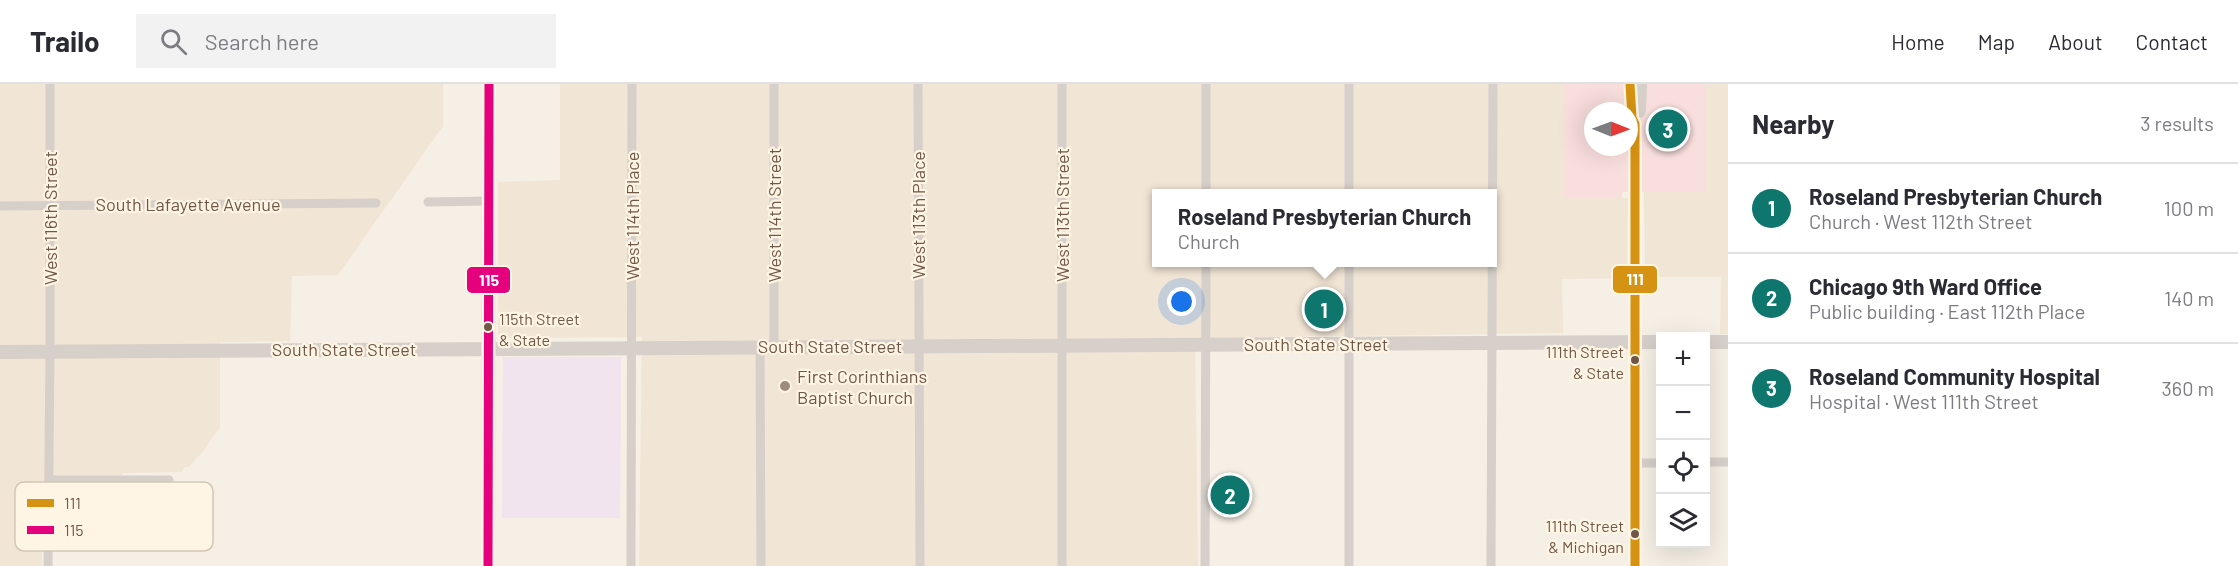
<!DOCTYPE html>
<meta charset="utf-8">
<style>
:root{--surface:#fff;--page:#f2f2f3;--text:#2b2b33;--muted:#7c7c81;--line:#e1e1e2;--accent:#0f766e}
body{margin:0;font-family:Barlow,sans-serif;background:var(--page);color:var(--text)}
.controls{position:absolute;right:18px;bottom:18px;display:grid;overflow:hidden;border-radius:0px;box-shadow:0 6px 24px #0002}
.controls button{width:54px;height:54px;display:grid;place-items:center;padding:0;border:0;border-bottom:2px solid var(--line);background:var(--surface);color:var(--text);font:30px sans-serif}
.compass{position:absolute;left:1584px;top:18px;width:54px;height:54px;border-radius:50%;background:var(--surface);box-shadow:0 6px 24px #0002;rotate:91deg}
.you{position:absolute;left:1182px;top:218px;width:21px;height:21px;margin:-15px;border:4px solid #fff;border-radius:50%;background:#1a73e8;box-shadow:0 0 0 9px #1a73e833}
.badge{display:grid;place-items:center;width:39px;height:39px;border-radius:50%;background:var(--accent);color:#fff;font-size:20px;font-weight:700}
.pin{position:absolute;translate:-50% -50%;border:3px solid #fff;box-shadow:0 2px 6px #0006}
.popup{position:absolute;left:1152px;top:105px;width:345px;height:78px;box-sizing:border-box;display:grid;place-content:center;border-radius:0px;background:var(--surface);filter:drop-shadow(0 2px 4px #0005);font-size:20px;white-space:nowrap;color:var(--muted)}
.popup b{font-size:22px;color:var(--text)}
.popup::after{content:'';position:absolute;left:50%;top:100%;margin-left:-12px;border:12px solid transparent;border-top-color:var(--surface)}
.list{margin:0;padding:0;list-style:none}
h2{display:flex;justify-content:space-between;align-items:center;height:78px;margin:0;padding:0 24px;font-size:26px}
h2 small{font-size:20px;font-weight:400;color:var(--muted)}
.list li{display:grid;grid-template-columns:39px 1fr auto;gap:18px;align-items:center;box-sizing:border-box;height:90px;padding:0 24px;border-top:2px solid var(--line)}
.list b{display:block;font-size:22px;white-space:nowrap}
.list p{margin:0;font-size:20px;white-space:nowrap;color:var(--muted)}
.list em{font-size:20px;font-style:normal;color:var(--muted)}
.icon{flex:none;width:33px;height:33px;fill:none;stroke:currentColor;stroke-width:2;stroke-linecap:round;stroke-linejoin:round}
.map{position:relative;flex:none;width:1728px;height:482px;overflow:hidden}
header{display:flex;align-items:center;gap:36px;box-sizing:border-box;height:84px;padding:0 30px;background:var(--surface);border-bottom:2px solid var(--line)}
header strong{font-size:28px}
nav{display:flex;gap:33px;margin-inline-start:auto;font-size:21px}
.search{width:420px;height:54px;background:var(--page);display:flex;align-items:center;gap:15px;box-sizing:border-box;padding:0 21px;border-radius:0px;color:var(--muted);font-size:22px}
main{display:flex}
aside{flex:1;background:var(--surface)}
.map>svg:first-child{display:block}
</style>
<header>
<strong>Trailo</strong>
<div class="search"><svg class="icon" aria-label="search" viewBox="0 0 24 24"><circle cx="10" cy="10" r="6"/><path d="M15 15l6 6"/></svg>Search here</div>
<nav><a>Home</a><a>Map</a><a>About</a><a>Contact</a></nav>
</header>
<main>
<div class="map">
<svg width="1728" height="482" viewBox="0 0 1728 482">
<rect width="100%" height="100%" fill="#f5efe5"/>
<!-- residential -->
<path fill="#f1e5d5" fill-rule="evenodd" d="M 0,0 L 443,0 L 443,42 L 338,191 L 292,192 L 290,257 L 220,258 L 220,343 L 203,367 L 189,383 L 185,383 L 181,388 L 122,389 L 121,454 L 42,455 L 42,482 L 0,482 Z
M 560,0 L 1563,0 L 1563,113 L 1628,114 L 1627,194 L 1562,195 L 1563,249 L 1195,254 L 1198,482 L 639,482 L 642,253 L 498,254 L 498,98 L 560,96 ZM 1156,110 L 1492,110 L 1492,178 L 1156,178 Z
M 1706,0 L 1728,0 L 1728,250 L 1720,250 L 1721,193 L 1645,193 L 1644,108 L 1706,107 Z"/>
<!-- education -->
<path fill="#f1e4ef" d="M 503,273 L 621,273 L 620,434 L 502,434 Z"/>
<!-- medical -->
<path fill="#f8dedc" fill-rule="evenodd" d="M 1563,0 L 1706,0 L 1706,108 L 1622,108 L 1622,114 L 1563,113 ZM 1593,27 L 1629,27 L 1629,63 L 1593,63 Z"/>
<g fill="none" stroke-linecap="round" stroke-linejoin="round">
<!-- street -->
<path stroke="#d7cfc9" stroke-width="9" d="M 918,0 L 920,482
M 1062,0 L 1062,482
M 1206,0 L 1206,110
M 1349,110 L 1349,0
M 428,118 L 489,117
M 0,122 L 376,119
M 760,263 L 761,482
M 774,263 L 774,0
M 1706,378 L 1728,378
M 1635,379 L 1660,379
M 49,396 L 169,396
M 48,482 L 50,267 L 50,0
M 631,482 L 632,0
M 1205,482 L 1206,178
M 1349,482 L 1349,178
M 1491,482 L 1493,0"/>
<!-- secondary -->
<path stroke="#d7cfc9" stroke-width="14" d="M 1630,0 L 1632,34 L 1635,40 L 1635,482
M 1639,27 L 1640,0
M 1706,258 L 1728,258
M 0,268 L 1660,258
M 488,482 L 489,0"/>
<!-- bus-1 casing -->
<g stroke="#fff5e4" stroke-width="14">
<path id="bus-1" d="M 1630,0 L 1632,34 L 1635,40 L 1635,482"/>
</g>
<!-- bus-2 casing -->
<g stroke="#fff5e4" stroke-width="14">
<path id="bus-2" d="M 488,482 L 489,0"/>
</g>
<!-- bus-1 -->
<use href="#bus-1" stroke="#d69212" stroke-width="9"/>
<!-- bus-2 -->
<use href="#bus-2" stroke="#e5007d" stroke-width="9"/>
</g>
<!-- markers -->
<g fill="#715747" stroke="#fff5e4" stroke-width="2">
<circle cx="488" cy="243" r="5"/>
<circle cx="1635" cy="276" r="5"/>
<circle cx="1635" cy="450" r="5"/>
</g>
<circle fill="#9f8c7e" stroke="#fff5e4" stroke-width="2" cx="785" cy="302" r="6"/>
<g text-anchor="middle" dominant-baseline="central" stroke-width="4.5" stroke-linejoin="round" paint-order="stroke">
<!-- bus labels -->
<g font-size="16" fill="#715747" stroke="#fff5e4" text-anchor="end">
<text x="499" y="234" text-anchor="start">115th Street<tspan x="499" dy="21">&amp; State</tspan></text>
<text x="1624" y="267">111th Street<tspan x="1624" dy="21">&amp; State</tspan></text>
<text x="1624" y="441">111th Street<tspan x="1624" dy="21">&amp; Michigan</tspan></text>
</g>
<!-- street labels -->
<g font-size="18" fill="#715747" stroke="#fff5e4">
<text x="188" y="120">South Lafayette Avenue</text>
<text transform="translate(774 131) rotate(-90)">West 114th Street</text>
<text transform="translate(918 131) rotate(-90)">West 113th Place</text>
<text transform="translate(1062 131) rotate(-90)">West 113th Street</text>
<text transform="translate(632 132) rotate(-90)">West 114th Place</text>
<text transform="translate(50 134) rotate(-90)">West 116th Street</text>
<text x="1316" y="260">South State Street</text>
<text x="830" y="262">South State Street</text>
<text x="344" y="265">South State Street</text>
</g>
<!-- poi labels -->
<g font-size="18" fill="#715747" stroke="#fff5e4" text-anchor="start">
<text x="797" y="292">First Corinthians<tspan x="797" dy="21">Baptist Church</tspan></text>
</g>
</g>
<!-- legend -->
<rect x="15" y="398" width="198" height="69" rx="9" fill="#fff5e4" stroke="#d4c6b5" stroke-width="1.5"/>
<rect x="27" y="415" width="27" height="8" fill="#d69212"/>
<rect x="27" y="442" width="27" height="8" fill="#e5007d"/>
<g font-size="16" fill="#715747">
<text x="64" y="425">111</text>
<text x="64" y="452">115</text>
</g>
<g stroke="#fff5e4" stroke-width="2">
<rect x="1612" y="181" width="46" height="29" rx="6" fill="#d69212"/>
<rect x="466" y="182" width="45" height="28" rx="6" fill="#e5007d"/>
</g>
<g font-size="16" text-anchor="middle" font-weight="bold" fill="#fff">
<text x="1635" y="201">111</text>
<text x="489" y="202">115</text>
</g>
</svg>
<div class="controls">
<button>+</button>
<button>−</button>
<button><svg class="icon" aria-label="locate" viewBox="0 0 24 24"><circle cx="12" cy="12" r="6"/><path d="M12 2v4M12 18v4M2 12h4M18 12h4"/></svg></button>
<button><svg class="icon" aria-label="layers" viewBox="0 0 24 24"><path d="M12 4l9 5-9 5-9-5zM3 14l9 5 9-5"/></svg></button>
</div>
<svg class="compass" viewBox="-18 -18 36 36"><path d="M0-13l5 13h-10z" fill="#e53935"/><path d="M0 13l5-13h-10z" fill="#7c7c81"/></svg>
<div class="you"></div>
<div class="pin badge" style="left:1324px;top:225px">1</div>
<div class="popup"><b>Roseland Presbyterian Church</b>Church</div>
<div class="pin badge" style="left:1230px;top:411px">2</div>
<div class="pin badge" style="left:1668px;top:45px">3</div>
</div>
<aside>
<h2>Nearby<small>3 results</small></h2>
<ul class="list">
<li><span class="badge">1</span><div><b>Roseland Presbyterian Church</b><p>Church · West 112th Street</p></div><em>100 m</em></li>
<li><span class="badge">2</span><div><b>Chicago 9th Ward Office</b><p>Public building · East 112th Place</p></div><em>140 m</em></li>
<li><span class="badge">3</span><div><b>Roseland Community Hospital</b><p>Hospital · West 111th Street</p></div><em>360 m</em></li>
</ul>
</aside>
</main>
